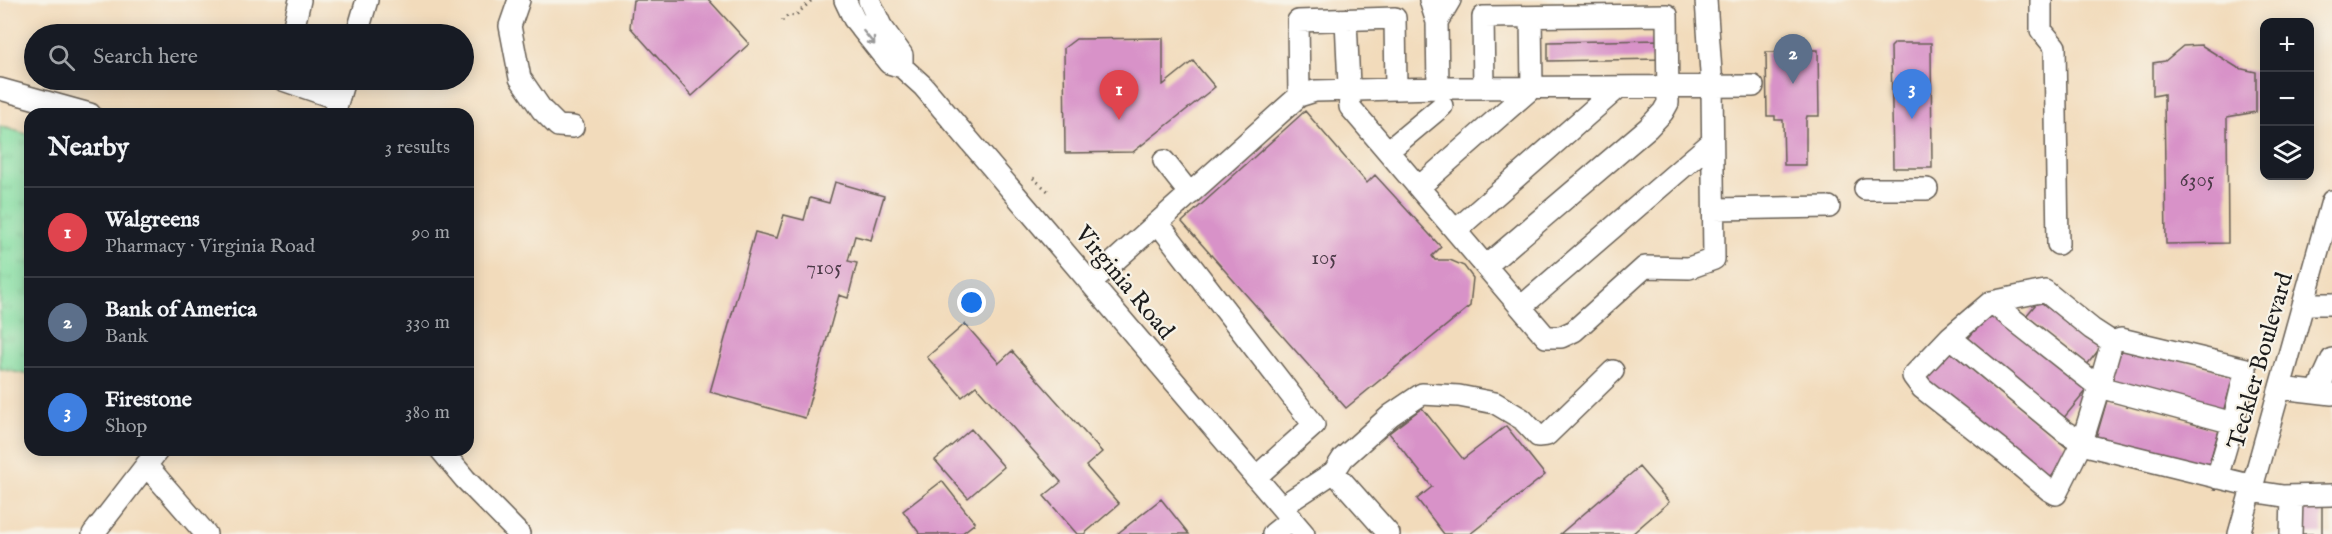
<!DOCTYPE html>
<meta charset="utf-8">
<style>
:root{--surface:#171b24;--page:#242831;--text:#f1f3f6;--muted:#9ea1a6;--line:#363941;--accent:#d1495b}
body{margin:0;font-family:"IM FELL English",serif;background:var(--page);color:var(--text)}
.controls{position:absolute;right:18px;top:18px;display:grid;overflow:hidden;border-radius:12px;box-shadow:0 3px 15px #0003}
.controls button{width:54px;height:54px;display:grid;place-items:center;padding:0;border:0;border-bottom:2px solid var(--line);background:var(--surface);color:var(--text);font:30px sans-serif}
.you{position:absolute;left:972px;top:303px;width:21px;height:21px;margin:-15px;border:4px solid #fff;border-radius:50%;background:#1a73e8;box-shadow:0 0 0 9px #1a73e833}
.badge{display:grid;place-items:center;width:39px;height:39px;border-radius:50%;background:var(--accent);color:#fff;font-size:20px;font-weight:700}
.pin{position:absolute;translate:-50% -50px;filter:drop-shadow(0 2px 3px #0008)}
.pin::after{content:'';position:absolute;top:32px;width:21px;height:18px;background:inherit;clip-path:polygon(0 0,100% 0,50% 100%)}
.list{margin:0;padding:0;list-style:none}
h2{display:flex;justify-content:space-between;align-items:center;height:78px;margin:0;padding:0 24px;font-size:26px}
h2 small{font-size:20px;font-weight:400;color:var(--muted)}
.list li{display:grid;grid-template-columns:39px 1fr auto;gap:18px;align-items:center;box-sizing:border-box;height:90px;padding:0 24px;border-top:2px solid var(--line)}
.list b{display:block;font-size:22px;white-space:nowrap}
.list p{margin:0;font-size:20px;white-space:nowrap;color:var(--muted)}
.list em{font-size:20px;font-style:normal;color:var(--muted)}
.icon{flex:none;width:33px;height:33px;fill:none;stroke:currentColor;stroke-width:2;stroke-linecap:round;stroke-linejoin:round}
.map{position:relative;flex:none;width:2332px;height:534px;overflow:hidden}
.search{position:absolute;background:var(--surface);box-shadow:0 3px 15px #0003;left:24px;top:24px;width:450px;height:66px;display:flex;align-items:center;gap:15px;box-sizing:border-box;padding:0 21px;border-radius:33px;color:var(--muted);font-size:22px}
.panel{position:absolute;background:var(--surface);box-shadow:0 3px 15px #0003;left:24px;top:108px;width:450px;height:348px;border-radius:18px}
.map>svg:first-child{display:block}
</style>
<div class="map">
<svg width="2332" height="534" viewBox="0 0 2332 534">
<defs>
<pattern id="park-tufts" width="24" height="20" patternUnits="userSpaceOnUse" patternTransform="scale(1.5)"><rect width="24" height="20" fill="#86dfa4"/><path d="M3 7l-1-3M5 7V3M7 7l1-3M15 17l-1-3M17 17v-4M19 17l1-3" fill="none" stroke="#73bf8d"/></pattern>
</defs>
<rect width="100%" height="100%" fill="#f7f3e8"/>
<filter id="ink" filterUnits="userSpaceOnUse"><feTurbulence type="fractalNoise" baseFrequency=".0167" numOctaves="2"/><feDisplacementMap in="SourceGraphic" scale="12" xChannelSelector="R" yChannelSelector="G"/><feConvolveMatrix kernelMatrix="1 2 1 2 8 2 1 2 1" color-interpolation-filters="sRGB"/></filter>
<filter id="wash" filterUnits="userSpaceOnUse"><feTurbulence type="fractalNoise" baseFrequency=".008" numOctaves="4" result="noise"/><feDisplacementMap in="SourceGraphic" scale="24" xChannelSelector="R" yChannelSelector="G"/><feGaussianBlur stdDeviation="1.35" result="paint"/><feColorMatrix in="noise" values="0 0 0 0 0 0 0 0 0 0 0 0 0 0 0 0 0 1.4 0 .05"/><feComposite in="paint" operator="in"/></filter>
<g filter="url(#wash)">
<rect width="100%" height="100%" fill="#f2dbbb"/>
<!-- park -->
<path fill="url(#park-tufts)" stroke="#517e60" stroke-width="1.5" d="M 0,126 L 30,135 L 30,375 L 0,369 Z"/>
<g id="blocks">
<!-- building -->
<path fill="#d892c8" d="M 633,0 L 709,0 L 749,44 L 692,96 L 630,27 Z
M 1163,38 L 1163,85 L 1193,61 L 1215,87 L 1133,152 L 1065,153 L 1064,48 L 1076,39 Z
M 1660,40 L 1661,59 L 1548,61 L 1548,42 Z
M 1895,43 L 1931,43 L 1932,168 L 1893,168 L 1891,47 Z
M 1793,45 L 1805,45 L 1805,50 L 1818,50 L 1819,116 L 1807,116 L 1806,120 L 1806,165 L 1784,165 L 1783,120 L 1775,120 L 1775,116 L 1767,116 L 1766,52 L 1793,52 Z
M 2201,45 L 2238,68 L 2256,72 L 2256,112 L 2227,117 L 2228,243 L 2166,244 L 2164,94 L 2153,96 L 2153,63 L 2165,61 L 2183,46 Z
M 1305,111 L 1367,183 L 1375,175 L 1441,247 L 1432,256 L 1435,260 L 1450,260 L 1464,266 L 1473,278 L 1470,306 L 1346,408 L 1182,222 Z
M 835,182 L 884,196 L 871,240 L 855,236 L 848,261 L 857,263 L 848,298 L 839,295 L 805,418 L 710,392 L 755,232 L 777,238 L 784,215 L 804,220 L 810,198 L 829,203 Z
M 2041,298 L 2101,347 L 2086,366 L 2026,316 Z
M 1991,311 L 2087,390 L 2062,420 L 1966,341 Z
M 965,324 L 999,363 L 1012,351 L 1102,452 L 1086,466 L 1119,504 L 1084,534 L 1077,534 L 1044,496 L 1061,482 L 976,386 L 962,397 L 927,357 Z
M 2122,344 L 2234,375 L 2223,412 L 2111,382 Z
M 1947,349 L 2072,452 L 2047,482 L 1922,379 Z
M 2107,400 L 2219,430 L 2208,468 L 2096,438 Z
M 1422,408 L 1463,459 L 1506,426 L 1545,475 L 1470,534 L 1444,534 L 1417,499 L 1432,487 L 1389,433 Z
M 971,429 L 1004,467 L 968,498 L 935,460 Z
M 1639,467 L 1669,502 L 1632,534 L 1560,534 Z
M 942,481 L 975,523 L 961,534 L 920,534 L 903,511 Z
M 1161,499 L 1189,534 L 1117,534 Z
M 2297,503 L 2322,503 L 2322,534 L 2298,534 Z"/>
</g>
</g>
<g filter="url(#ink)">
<use href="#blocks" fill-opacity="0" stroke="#675f54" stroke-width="1.5"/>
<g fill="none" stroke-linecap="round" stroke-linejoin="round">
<!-- minor casing -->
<g stroke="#675f54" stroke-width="24">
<path id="minor" d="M 519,0 L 510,26 L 520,78 L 542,110 L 558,126 L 573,127
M 845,0 L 854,19 L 889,63 L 902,67 L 923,86 L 1304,534
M 869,0 L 881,26 L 902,55 L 902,67
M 2041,0 L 2041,30 L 2055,47 L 2058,244
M 1346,20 L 1350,107 L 1546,337 L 1561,337 L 1574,331 L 1645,267 L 1689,268 L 1714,259 L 1712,87 L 1706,0
M 1437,22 L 1450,0
M 292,34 L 300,0
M 357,34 L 367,0
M 283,80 L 338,99
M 1438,88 L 1753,86
M 1484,88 L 1483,17 L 1667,15 L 1668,103 L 1663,112 L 1648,128 L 1486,266
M 0,89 L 90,114
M 1299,96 L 1298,21 L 1395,18 L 1396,89
M 334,114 L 344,80
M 1388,151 L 1442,106
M 1164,161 L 1190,194
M 1419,187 L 1532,88 L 1531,17
M 1865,189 L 1927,189
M 1714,209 L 1829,207
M 1158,223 L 1314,425 L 1256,477
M 1456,230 L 1619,87
M 1090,283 L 1299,96 L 1315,91 L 1438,88 L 1437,22 L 1430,0
M 1991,302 L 2099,387 L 2112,342
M 2304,304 L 2332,304
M 1521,307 L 1712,142
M 1950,337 L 1913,376 L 1922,388 L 2005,453 L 2049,490 L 2056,494 L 2082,442 L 2099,387 L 2233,423 L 2246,369 L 2121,339 L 2112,342 L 2092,329 L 2045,291 L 1991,302 L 1950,337 L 2065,432 L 2090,446 L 2253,486
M 2280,388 L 2332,394
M 2317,392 L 2332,359
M 441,450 L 465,479 L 519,534
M 146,465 L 206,534
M 1334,472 L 1343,458 L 1391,415 L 1422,394 L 1459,396 L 1495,403 L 1522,419 L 1538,436 L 1547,435 L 1613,371
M 2217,478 L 2233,423
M 2251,491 L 2283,496 L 2332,495
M 1281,507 L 1334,472 L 1389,534
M 93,534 L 158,450
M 1273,534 L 1292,519
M 2239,534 L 2332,201
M 2291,534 L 2292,496"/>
</g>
<!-- path -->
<path stroke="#675f54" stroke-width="3" stroke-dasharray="1.5 4.5" stroke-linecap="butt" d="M 782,21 L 788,15 L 795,16 L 812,0
M 1033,178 L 1049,192"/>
<!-- minor -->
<use href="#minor" stroke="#fff" stroke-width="21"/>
</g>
<!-- one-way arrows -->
<defs><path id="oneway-shaft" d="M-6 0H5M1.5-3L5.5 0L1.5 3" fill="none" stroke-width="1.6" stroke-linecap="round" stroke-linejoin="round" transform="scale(1.5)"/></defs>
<use stroke="#999" href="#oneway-shaft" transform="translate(869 38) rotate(51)"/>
</g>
<g text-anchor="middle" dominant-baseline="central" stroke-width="4.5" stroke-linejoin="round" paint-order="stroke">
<!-- number labels -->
<g font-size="21" fill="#4b3a47">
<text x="2197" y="180">6305</text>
<text x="1324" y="258">105</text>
<text x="824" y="268">7105</text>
</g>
<!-- street labels -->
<g font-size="24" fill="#1c1c1c" stroke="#f7f3e8">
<text transform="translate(1124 283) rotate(50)">Virginia Road</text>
<text transform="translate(2261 361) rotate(-74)">Teckler Boulevard</text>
</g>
</g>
</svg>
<div class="controls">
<button>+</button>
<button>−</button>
<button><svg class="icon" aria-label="layers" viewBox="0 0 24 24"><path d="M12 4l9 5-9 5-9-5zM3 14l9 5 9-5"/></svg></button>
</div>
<div class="you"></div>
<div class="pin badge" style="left:1119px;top:120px;background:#e0444e">1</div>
<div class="pin badge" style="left:1793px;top:84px;background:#5c6f8a">2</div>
<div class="pin badge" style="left:1912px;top:119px;background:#3f7fe0">3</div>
<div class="search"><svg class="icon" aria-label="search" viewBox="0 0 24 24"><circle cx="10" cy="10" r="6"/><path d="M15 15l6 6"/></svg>Search here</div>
<section class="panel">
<h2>Nearby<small>3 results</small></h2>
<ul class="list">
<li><span class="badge" style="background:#e0444e">1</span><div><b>Walgreens</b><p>Pharmacy · Virginia Road</p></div><em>90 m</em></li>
<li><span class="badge" style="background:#5c6f8a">2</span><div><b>Bank of America</b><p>Bank</p></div><em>330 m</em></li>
<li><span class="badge" style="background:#3f7fe0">3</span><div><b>Firestone</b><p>Shop</p></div><em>380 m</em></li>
</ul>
</section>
</div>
